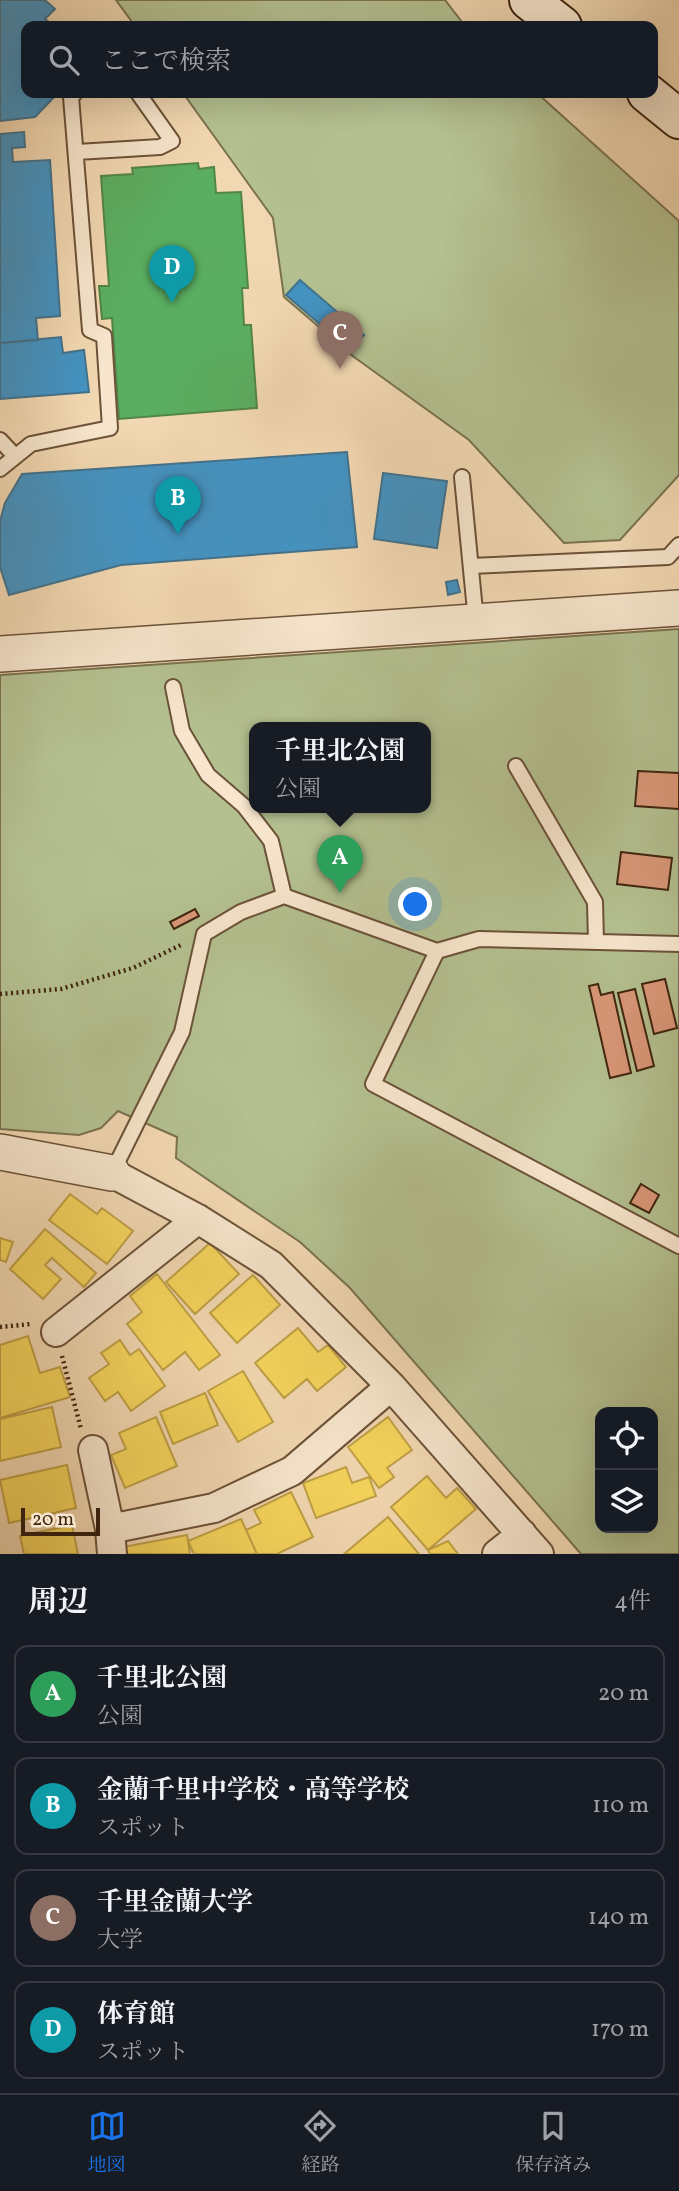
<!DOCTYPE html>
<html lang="ja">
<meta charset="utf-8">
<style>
:root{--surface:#171b24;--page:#20242c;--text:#f1f3f6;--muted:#9ea1a6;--line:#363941;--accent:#1a73e8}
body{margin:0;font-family:Vollkorn,"Noto Serif JP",serif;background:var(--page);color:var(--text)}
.controls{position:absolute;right:21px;bottom:21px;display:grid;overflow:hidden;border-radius:14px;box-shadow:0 7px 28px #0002}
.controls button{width:63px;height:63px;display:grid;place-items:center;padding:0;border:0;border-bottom:2px solid var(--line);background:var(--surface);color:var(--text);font:35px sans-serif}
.scale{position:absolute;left:21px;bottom:18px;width:79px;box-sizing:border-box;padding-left:7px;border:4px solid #3f250f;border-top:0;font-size:19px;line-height:24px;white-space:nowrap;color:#3f250f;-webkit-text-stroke:5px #f7e6cd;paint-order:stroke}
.you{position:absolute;left:416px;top:905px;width:24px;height:24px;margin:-18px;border:5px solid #fff;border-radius:50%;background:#1a73e8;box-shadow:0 0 0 10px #1a73e833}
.badge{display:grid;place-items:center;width:46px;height:46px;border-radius:50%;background:var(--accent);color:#fff;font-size:23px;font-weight:700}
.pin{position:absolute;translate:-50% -58px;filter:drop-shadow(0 2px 4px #0008)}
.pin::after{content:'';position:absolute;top:37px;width:24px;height:21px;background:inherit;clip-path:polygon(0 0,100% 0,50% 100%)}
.popup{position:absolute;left:249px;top:722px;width:182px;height:91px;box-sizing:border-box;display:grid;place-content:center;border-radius:14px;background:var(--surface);filter:drop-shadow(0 2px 5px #0005);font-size:23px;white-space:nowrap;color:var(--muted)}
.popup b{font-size:26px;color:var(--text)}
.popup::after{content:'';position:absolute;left:50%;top:100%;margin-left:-14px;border:14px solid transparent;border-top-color:var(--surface)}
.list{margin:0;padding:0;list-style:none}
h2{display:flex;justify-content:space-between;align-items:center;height:91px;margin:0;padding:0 28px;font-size:30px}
h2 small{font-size:23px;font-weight:400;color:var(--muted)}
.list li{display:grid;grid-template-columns:46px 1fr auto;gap:21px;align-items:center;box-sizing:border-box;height:98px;margin:0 14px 14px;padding:0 14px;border:2px solid var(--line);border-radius:14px}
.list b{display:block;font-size:26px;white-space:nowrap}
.list p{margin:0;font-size:23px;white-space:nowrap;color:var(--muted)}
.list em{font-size:23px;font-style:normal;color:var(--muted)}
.icon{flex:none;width:38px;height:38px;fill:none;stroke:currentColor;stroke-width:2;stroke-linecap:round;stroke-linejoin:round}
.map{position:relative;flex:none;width:679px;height:1554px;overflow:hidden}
.search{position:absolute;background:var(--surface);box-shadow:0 7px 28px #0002;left:21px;right:21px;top:21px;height:77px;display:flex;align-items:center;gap:18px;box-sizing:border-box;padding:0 24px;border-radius:14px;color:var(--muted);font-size:26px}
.sheet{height:539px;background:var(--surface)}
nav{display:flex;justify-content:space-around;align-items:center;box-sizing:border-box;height:98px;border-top:2px solid var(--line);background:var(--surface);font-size:19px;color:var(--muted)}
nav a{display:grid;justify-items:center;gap:4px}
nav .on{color:var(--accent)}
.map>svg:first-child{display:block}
</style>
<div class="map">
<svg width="679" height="1554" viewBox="0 0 679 1554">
<rect width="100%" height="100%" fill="#f2d8b2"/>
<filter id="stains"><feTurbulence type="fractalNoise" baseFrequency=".00286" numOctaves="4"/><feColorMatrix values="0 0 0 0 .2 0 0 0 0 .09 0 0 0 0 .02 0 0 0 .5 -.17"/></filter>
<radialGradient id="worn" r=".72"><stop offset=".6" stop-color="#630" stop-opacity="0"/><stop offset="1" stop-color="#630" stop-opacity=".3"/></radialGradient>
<!-- green -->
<path fill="#b4c090" stroke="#7a7250" stroke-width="2" fill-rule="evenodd" d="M 116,0 L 445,0 L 465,26 L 135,26 Z
M 183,93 L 537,93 L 679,221 L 679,475 L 620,540 L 564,543 L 469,440 L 354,357 L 284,297 L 273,218 Z
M 679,629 L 679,1554 L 581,1554 L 350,1288 L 300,1242 L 176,1158 L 177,1137 L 118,1111 L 101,1128 L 79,1135 L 0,1129 L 0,675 ZM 254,727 L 426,727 L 426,807 L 254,807 ZM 600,1412 L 653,1412 L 653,1528 L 600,1528 Z"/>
<!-- homes -->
<path fill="#f6d55c" stroke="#bfa045" stroke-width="2" d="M 70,1194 L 97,1214 L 102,1208 L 133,1231 L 107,1264 L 49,1220 Z
M 45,1229 L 96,1273 L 84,1287 L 52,1258 L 45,1265 L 61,1279 L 43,1299 L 10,1269 Z
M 0,1238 L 13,1242 L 6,1262 L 0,1260 Z
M 210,1243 L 239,1274 L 195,1314 L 166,1282 Z
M 157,1274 L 220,1355 L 199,1370 L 185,1352 L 163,1370 L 127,1324 L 142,1312 L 130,1296 Z
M 253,1275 L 280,1305 L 237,1343 L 210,1313 Z
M 298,1328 L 318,1352 L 328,1345 L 346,1367 L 317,1391 L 307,1379 L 284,1398 L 255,1363 Z
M 28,1336 L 40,1373 L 60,1367 L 70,1397 L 0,1418 L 0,1345 Z
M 120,1340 L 130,1355 L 139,1349 L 165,1386 L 131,1411 L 118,1392 L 105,1401 L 89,1378 L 109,1364 L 101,1353 Z
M 243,1371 L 273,1422 L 238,1442 L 208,1391 Z
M 205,1393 L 218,1425 L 173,1444 L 160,1412 Z
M 52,1407 L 61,1447 L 0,1461 L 0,1419 Z
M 156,1417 L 177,1466 L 125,1488 L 111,1455 L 126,1449 L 119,1433 Z
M 388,1417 L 412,1450 L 387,1468 L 394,1477 L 379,1488 L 348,1447 Z
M 67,1465 L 76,1508 L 9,1523 L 0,1480 Z
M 346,1467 L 352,1483 L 369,1477 L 376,1496 L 316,1518 L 303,1483 Z
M 427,1476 L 446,1498 L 457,1488 L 476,1509 L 428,1550 L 391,1507 Z
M 291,1492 L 313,1537 L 277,1554 L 257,1554 L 246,1530 L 261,1523 L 254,1510 Z
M 388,1517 L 419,1554 L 344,1554 Z
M 241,1519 L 257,1554 L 194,1554 L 188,1541 Z
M 72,1525 L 78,1554 L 24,1554 L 20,1536 Z
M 187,1535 L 190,1554 L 124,1554 L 123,1547 Z
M 448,1541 L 458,1554 L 430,1554 L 428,1550 Z"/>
<!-- schools -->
<path fill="#4393c3" stroke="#42728d" stroke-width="2" d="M 0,0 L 45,0 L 55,9 L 45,19 L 54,26 L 26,26 L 26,93 L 58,93 L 35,117 L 0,121 Z
M 24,132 L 25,147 L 12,148 L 13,162 L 50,160 L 60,316 L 36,318 L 38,340 L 0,343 L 0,134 Z
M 300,280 L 364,335 L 350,350 L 286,295 Z
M 61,337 L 63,353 L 84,350 L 89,392 L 0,399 L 0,343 Z
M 347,452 L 357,547 L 121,565 L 9,595 L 0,567 L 0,521 L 5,503 L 22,474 Z
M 383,473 L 447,481 L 437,548 L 374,539 Z
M 457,580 L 460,592 L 448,595 L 446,582 Z"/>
<!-- public -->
<path fill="#5aae61" stroke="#528548" stroke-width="2" d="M 198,163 L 199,169 L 214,167 L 216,193 L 241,192 L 248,288 L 242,288 L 244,325 L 251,325 L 257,408 L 119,419 L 112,318 L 102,319 L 99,286 L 109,286 L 101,176 L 133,174 L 132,168 Z"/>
<!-- building -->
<path fill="#da9879" stroke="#3f250f" stroke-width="2" d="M 638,771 L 679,773 L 679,809 L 635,806 Z
M 621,852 L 672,858 L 668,890 L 617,884 Z
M 195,909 L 199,916 L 174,929 L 170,922 Z
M 665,979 L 677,1028 L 654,1034 L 642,984 Z
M 598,984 L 601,995 L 613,992 L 631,1073 L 610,1078 L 589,986 Z
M 635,989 L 654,1066 L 637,1071 L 618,993 Z
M 641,1184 L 659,1195 L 649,1213 L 630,1203 Z"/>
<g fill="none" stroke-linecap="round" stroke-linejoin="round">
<!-- service casing -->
<g stroke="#6c5238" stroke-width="18">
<path id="service" d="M 77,152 L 160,147 L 172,141 L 138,93
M 0,440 L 14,455
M 0,469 L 31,444 L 110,428 L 104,336 L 90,330 L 71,97 L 75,93
M 462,477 L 476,621
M 471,566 L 668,557 L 679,545
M 173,687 L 182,731 L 208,775 L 244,806 L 271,841 L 284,896
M 516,766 L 595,902 L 596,942
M 437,951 L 373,1084 L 679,1246
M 112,1173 L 182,1032 L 204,934 L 241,912 L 284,896 L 437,951 L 479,939 L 679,944"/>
</g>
<!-- minor casing -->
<g stroke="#6c5238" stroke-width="32">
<path id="minor" d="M 112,1173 L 198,1219 L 271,1265 L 391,1386 L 539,1554
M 56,1332 L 198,1219
M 93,1450 L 110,1529
M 112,1554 L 110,1529 L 214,1508 L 292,1471 L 391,1386
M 497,1554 L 522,1534"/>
</g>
<!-- tertiary casing -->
<g stroke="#6c5238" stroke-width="38">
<path id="tertiary" d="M 0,654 L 679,608
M 0,1152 L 112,1173"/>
</g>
<!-- secondary casing -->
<g stroke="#3f250f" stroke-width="42">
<path id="secondary" d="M 529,0 L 562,26
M 647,93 L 679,119"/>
</g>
<!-- path -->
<path stroke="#3f250f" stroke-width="4.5" stroke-dasharray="2 3.5" stroke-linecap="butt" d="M 0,994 L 61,989 L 133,968 L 183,944
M 0,1327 L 31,1324
M 62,1356 L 81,1429"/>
<!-- service -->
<use href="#service" stroke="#f7e6cd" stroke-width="14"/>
<!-- minor -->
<use href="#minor" stroke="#f7e6cd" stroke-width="28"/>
<!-- tertiary -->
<use href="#tertiary" stroke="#f7e6cd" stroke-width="35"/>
<!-- secondary -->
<use href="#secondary" stroke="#f7e6cd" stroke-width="38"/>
</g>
<rect width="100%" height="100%" filter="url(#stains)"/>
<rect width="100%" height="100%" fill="url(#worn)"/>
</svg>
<div class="controls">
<button><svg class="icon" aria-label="locate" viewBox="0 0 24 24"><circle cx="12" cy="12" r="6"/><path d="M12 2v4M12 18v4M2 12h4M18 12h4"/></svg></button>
<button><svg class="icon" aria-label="layers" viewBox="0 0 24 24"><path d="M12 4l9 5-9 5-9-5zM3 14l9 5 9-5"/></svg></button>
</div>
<div class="scale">20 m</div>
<div class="you"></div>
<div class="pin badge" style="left:340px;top:893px;background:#2e9e5b">A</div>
<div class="popup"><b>千里北公園</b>公園</div>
<div class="pin badge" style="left:178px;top:534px;background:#0f9aa8">B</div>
<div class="pin badge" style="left:340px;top:369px;background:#8d6e63">C</div>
<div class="pin badge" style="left:172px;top:303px;background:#0f9aa8">D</div>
<div class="search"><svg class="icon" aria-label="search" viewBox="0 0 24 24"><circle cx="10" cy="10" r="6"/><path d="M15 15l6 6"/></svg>ここで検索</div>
</div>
<section class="sheet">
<h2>周辺<small>4件</small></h2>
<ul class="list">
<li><span class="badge" style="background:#2e9e5b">A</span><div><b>千里北公園</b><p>公園</p></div><em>20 m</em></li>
<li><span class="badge" style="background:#0f9aa8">B</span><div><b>金蘭千里中学校・高等学校</b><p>スポット</p></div><em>110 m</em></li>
<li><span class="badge" style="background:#8d6e63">C</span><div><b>千里金蘭大学</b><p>大学</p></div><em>140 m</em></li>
<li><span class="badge" style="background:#0f9aa8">D</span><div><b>体育館</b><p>スポット</p></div><em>170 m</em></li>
</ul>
</section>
<nav>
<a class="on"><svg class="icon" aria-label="map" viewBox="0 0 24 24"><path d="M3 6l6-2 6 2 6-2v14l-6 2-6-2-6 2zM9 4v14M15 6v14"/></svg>地図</a>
<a><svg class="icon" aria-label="directions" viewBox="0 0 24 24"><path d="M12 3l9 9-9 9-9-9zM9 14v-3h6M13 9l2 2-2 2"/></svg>経路</a>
<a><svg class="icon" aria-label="saved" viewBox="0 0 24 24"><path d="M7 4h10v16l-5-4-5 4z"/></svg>保存済み</a>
</nav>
